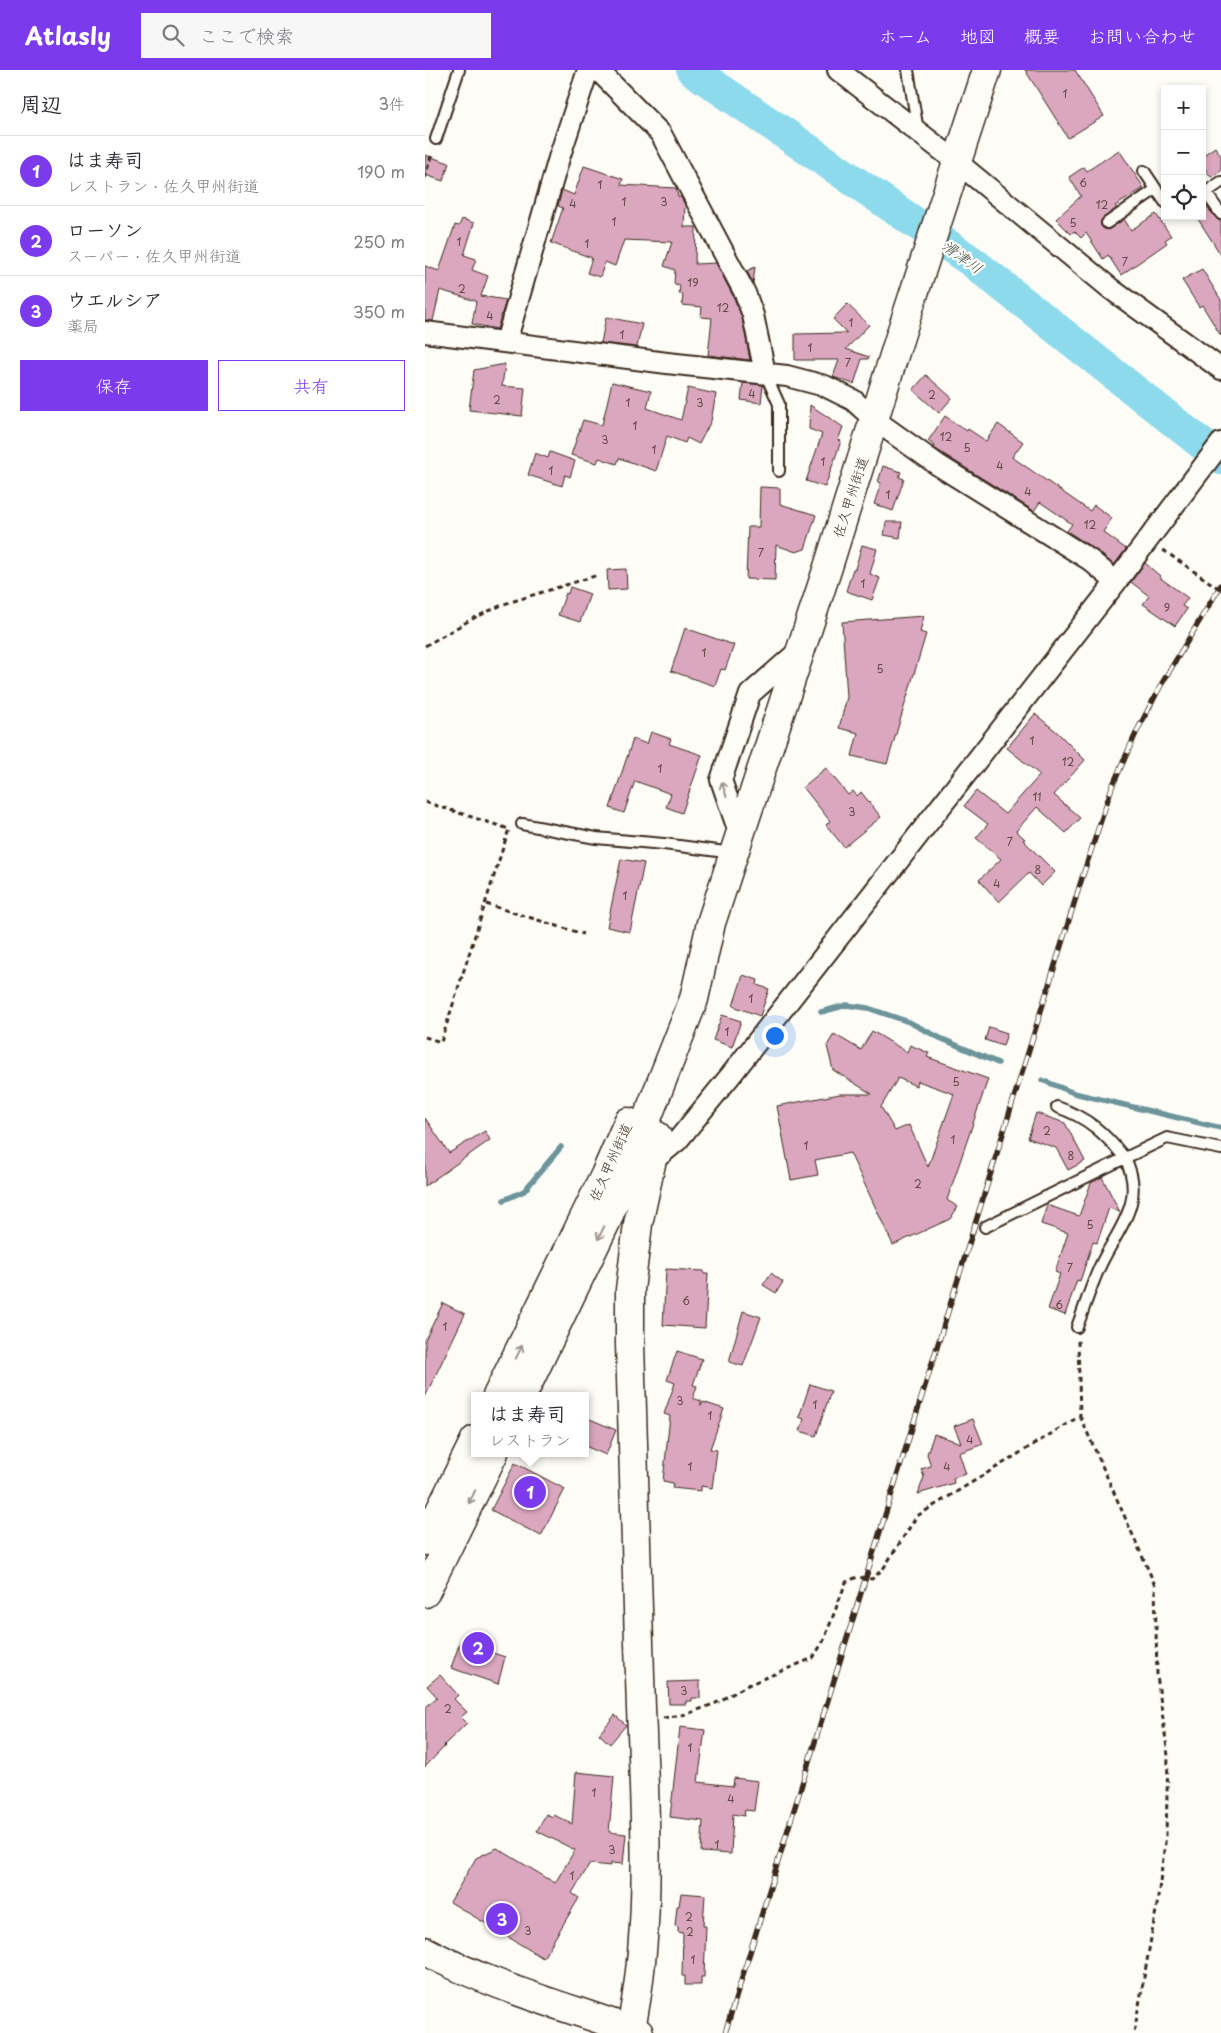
<!DOCTYPE html>
<html lang="ja">
<meta charset="utf-8">
<style>
:root{--surface:#fff;--page:#f7f7f7;--text:#2b2b33;--muted:#7c7c81;--line:#e1e1e2;--accent:#7c3aed}
body{margin:0;font-family:"Playpen Sans","Klee One",sans-serif;background:var(--page);color:var(--text)}
.controls{position:absolute;right:15px;top:15px;display:grid;overflow:hidden;border-radius:0px;box-shadow:0 2px 8px #0003}
.controls button{width:45px;height:45px;display:grid;place-items:center;padding:0;border:0;border-bottom:1px solid var(--line);background:var(--surface);color:var(--text);font:25px sans-serif}
.you{position:absolute;left:349px;top:965px;width:18px;height:18px;margin:-12px;border:4px solid #fff;border-radius:50%;background:#1a73e8;box-shadow:0 0 0 8px #1a73e833}
.badge{display:grid;place-items:center;width:32px;height:32px;border-radius:50%;background:var(--accent);color:#fff;font-size:16px;font-weight:700}
.pin{position:absolute;translate:-50% -50%;border:2px solid #fff;box-shadow:0 1px 5px #0006}
.popup{position:absolute;left:46px;top:1322px;width:118px;height:65px;box-sizing:border-box;display:grid;place-content:center;border-radius:0px;background:var(--surface);filter:drop-shadow(0 1px 4px #0005);font-size:16px;white-space:nowrap;color:var(--muted)}
.popup b{font-size:19px;color:var(--text)}
.popup::after{content:'';position:absolute;left:50%;top:100%;margin-left:-10px;border:10px solid transparent;border-top-color:var(--surface)}
.list{margin:0;padding:0;list-style:none}
h2{display:flex;justify-content:space-between;align-items:center;height:65px;margin:0;padding:0 20px;font-size:21px}
h2 small{font-size:16px;font-weight:400;color:var(--muted)}
.list li{display:grid;grid-template-columns:32px 1fr auto;gap:15px;align-items:center;box-sizing:border-box;height:70px;padding:0 20px;border-top:1px solid var(--line)}
.list b{display:block;font-size:19px;white-space:nowrap}
.list p{margin:0;font-size:16px;white-space:nowrap;color:var(--muted)}
.list em{font-size:16px;font-style:normal;color:var(--muted)}
.actions{display:flex;gap:10px;padding:15px 20px}
.actions a{flex:1;padding:11px 0;border:1px solid var(--accent);border-radius:0px;text-align:center;font-size:18px;color:var(--accent)}
.actions .main{background:var(--accent);color:#fff}
.icon{flex:none;width:28px;height:28px;fill:none;stroke:currentColor;stroke-width:2;stroke-linecap:round;stroke-linejoin:round}
.map{position:relative;flex:none;width:796px;height:1963px;overflow:hidden}
header{display:flex;align-items:center;gap:30px;box-sizing:border-box;height:70px;padding:0 25px;background:var(--accent);color:#fff}
header strong{font-size:24px}
nav{display:flex;gap:28px;margin-inline-start:auto;font-size:18px}
.search{width:350px;height:45px;background:var(--page);display:flex;align-items:center;gap:12px;box-sizing:border-box;padding:0 18px;border-radius:0px;color:var(--muted);font-size:19px}
main{display:flex}
aside{flex:1;background:var(--surface)}
.map>svg:first-child{display:block}
</style>
<header>
<strong>Atlasly</strong>
<div class="search"><svg class="icon" aria-label="search" viewBox="0 0 24 24"><circle cx="10" cy="10" r="6"/><path d="M15 15l6 6"/></svg>ここで検索</div>
<nav><a>ホーム</a><a>地図</a><a>概要</a><a>お問い合わせ</a></nav>
</header>
<main>
<aside>
<h2>周辺<small>3件</small></h2>
<ul class="list">
<li><span class="badge">1</span><div><b>はま寿司</b><p>レストラン · 佐久甲州街道</p></div><em>190 m</em></li>
<li><span class="badge">2</span><div><b>ローソン</b><p>スーパー · 佐久甲州街道</p></div><em>250 m</em></li>
<li><span class="badge">3</span><div><b>ウエルシア</b><p>薬局</p></div><em>350 m</em></li>
</ul>
<div class="actions"><a class="main">保存</a><a>共有</a></div>
</aside>
<div class="map">
<svg width="796" height="1963" viewBox="0 0 796 1963">
<rect width="100%" height="100%" fill="#fdfcf7"/>
<filter id="ink" filterUnits="userSpaceOnUse"><feTurbulence type="fractalNoise" baseFrequency=".02" numOctaves="2"/><feDisplacementMap in="SourceGraphic" scale="10" xChannelSelector="R" yChannelSelector="G"/><feConvolveMatrix kernelMatrix="1 2 1 2 8 2 1 2 1" color-interpolation-filters="sRGB"/></filter>
<g filter="url(#ink)">
<g fill="none" stroke-linecap="round" stroke-linejoin="round">
<!-- stream -->
<path stroke="#6c949a" stroke-width="5.5" d="M 396,942 L 422,935 L 443,938 L 484,952 L 515,968 L 573,993
M 617,1010 L 649,1023 L 796,1058
M 79,1130 L 99,1121 L 136,1077"/>
<!-- river -->
<path stroke="#8ddaec" stroke-width="32" d="M 267,0 L 546,191 L 796,389"/>
</g>
<!-- building -->
<path fill="#dba7bf" stroke="#3b2a1e" fill-rule="evenodd" d="M 600,0 L 650,0 L 679,46 L 643,68 Z
M 790,77 L 796,86 L 796,101 L 786,107 L 777,94 L 777,86 Z
M 694,80 L 719,118 L 690,136 L 692,138 L 676,150 L 676,156 L 683,160 L 699,149 L 706,160 L 731,144 L 746,166 L 740,170 L 742,173 L 696,205 L 683,185 L 678,189 L 661,163 L 656,168 L 649,161 L 646,164 L 631,149 L 656,126 L 644,107 L 659,97 L 662,101 Z
M 0,85 L 24,93 L 18,111 L 0,105 Z
M 159,96 L 198,109 L 196,115 L 251,118 L 253,127 L 256,127 L 260,135 L 259,157 L 271,157 L 270,194 L 291,193 L 309,228 L 317,248 L 325,290 L 283,285 L 287,248 L 276,247 L 277,237 L 257,235 L 258,224 L 254,224 L 255,215 L 249,214 L 250,200 L 239,196 L 247,172 L 199,170 L 190,196 L 180,192 L 175,207 L 162,203 L 167,188 L 126,173 L 138,138 L 133,136 L 137,120 L 149,125 Z
M 777,132 L 796,153 L 796,185 L 771,146 L 777,146 Z
M 37,149 L 49,153 L 39,185 L 51,189 L 47,200 L 63,206 L 56,226 L 81,230 L 72,259 L 47,254 L 51,231 L 15,220 L 8,251 L 0,250 L 0,196 L 14,201 L 30,155 L 34,156 Z
M 330,197 L 328,213 L 322,201 Z
M 777,199 L 796,230 L 796,266 L 777,235 L 774,237 L 757,210 Z
M 422,234 L 444,255 L 421,279 L 444,287 L 443,289 L 437,289 L 429,314 L 408,307 L 414,290 L 370,290 L 370,264 L 422,263 L 408,249 Z
M 181,247 L 217,254 L 212,277 L 176,273 Z
M 80,294 L 77,316 L 100,318 L 97,346 L 44,340 L 49,300 Z
M 501,305 L 527,328 L 514,343 L 488,320 Z
M 187,312 L 226,321 L 222,338 L 256,350 L 263,318 L 291,324 L 286,351 L 274,374 L 262,368 L 260,373 L 242,366 L 231,401 L 194,388 L 192,394 L 174,388 L 172,393 L 146,385 L 158,350 L 177,355 Z
M 318,313 L 338,315 L 336,333 L 316,330 Z
M 385,335 L 418,357 L 413,370 L 416,371 L 400,417 L 381,411 L 397,364 L 384,359 Z
M 520,346 L 542,361 L 543,359 L 561,371 L 573,354 L 598,372 L 587,387 L 665,441 L 669,435 L 687,448 L 678,462 L 701,479 L 689,495 L 671,480 L 642,461 L 647,454 L 615,432 L 609,441 L 509,378 L 510,376 L 503,371 Z
M 125,382 L 150,391 L 145,407 L 140,405 L 137,416 L 103,405 L 110,383 L 123,388 Z
M 458,396 L 476,402 L 474,407 L 479,409 L 468,441 L 449,434 L 456,413 L 453,412 Z
M 335,417 L 355,418 L 355,434 L 391,445 L 380,479 L 371,482 L 351,475 L 350,510 L 321,509 L 323,457 L 334,457 Z
M 461,452 L 477,452 L 475,468 L 459,465 Z
M 437,475 L 452,479 L 445,504 L 455,508 L 447,530 L 421,521 L 428,499 L 430,499 Z
M 720,493 L 735,506 L 734,507 L 763,528 L 757,536 L 762,539 L 750,556 L 718,534 L 724,526 L 706,512 Z
M 201,499 L 202,519 L 183,520 L 182,500 Z
M 145,517 L 165,524 L 155,552 L 133,545 L 141,523 L 143,524 Z
M 499,546 L 495,562 L 501,564 L 462,694 L 427,686 L 433,663 L 414,658 L 422,627 L 417,552 Z
M 260,558 L 309,575 L 300,600 L 296,599 L 290,616 L 246,601 Z
M 610,644 L 632,662 L 660,690 L 629,725 L 655,748 L 641,763 L 612,737 L 591,761 L 600,769 L 598,770 L 630,802 L 616,816 L 604,803 L 574,832 L 554,810 L 576,789 L 551,768 L 563,754 L 539,736 L 551,721 L 580,744 L 615,705 L 582,678 Z
M 226,662 L 246,669 L 244,674 L 277,685 L 257,743 L 241,737 L 246,724 L 210,711 L 199,743 L 185,738 L 208,669 L 222,674 Z
M 401,698 L 423,725 L 428,721 L 432,726 L 436,722 L 456,747 L 419,777 L 401,755 L 405,751 L 378,717 Z
M 196,789 L 219,793 L 205,862 L 182,857 Z
M 318,905 L 333,910 L 332,915 L 344,919 L 335,946 L 308,936 Z
M 297,945 L 316,951 L 307,977 L 288,970 Z
M 564,957 L 582,963 L 578,976 L 560,970 Z
M 447,961 L 482,982 L 485,975 L 504,983 L 502,987 L 563,1009 L 522,1130 L 533,1137 L 525,1149 L 468,1175 L 425,1083 L 390,1090 L 393,1105 L 366,1110 L 352,1036 L 415,1024 L 447,1024 L 408,1000 L 402,976 L 409,964 L 436,980 ZM 473,1008 L 491,1016 L 493,1011 L 529,1024 L 503,1097 L 484,1055 L 470,1061 L 456,1037 Z
M 611,1043 L 640,1053 L 660,1091 L 643,1100 L 631,1078 L 603,1068 Z
M 0,1048 L 24,1083 L 60,1061 L 65,1070 L 0,1116 Z
M 677,1107 L 695,1142 L 684,1138 L 672,1173 L 668,1172 L 655,1211 L 652,1210 L 640,1245 L 623,1239 L 635,1204 L 630,1202 L 643,1163 L 616,1154 L 622,1135 L 654,1146 L 666,1113 Z
M 241,1199 L 279,1201 L 279,1204 L 283,1204 L 280,1258 L 238,1255 Z
M 346,1203 L 358,1212 L 351,1223 L 338,1215 Z
M 18,1233 L 40,1244 L 0,1327 L 0,1270 Z
M 318,1241 L 336,1247 L 318,1296 L 304,1292 Z
M 252,1281 L 277,1289 L 268,1315 L 272,1316 L 268,1328 L 276,1331 L 276,1336 L 278,1332 L 299,1339 L 285,1379 L 292,1380 L 287,1418 L 276,1416 L 276,1421 L 247,1418 L 248,1413 L 238,1411 L 245,1346 L 239,1344 L 250,1313 L 242,1310 Z
M 385,1314 L 406,1321 L 391,1366 L 375,1361 L 379,1349 L 374,1347 Z
M 160,1347 L 191,1360 L 181,1385 L 160,1376 Z
M 548,1349 L 558,1374 L 534,1383 L 541,1404 L 528,1408 L 529,1413 L 493,1424 L 499,1407 L 496,1399 L 506,1396 L 502,1384 L 509,1364 L 536,1373 L 529,1356 Z
M 90,1393 L 140,1419 L 116,1466 L 66,1440 Z
M 35,1572 L 80,1587 L 73,1614 L 26,1598 Z
M 15,1605 L 33,1625 L 29,1629 L 42,1642 L 36,1647 L 42,1653 L 19,1675 L 20,1676 L 0,1697 L 0,1638 L 12,1627 L 2,1616 Z
M 275,1611 L 275,1628 L 267,1628 L 267,1631 L 261,1631 L 261,1634 L 244,1634 L 243,1612 Z
M 190,1645 L 201,1655 L 185,1674 L 174,1664 Z
M 255,1657 L 280,1660 L 273,1712 L 308,1716 L 309,1708 L 333,1711 L 329,1741 L 320,1740 L 319,1746 L 308,1744 L 306,1784 L 276,1782 L 278,1751 L 245,1747 Z
M 151,1702 L 189,1706 L 184,1762 L 201,1764 L 198,1794 L 186,1793 L 186,1796 L 165,1794 L 147,1823 L 154,1828 L 118,1888 L 25,1832 L 51,1788 L 72,1778 L 130,1813 L 150,1780 L 112,1761 L 121,1744 L 128,1747 L 129,1745 L 147,1754 Z
M 256,1823 L 280,1825 L 278,1856 L 281,1856 L 279,1907 L 276,1907 L 276,1915 L 260,1915 L 260,1906 L 257,1906 L 258,1863 L 253,1862 L 253,1857 L 250,1856 L 252,1836 L 254,1836 Z"/>
<g fill="none" stroke-linecap="round" stroke-linejoin="round">
<!-- lane casing -->
<g stroke="#3b2a1e" stroke-width="14">
<path id="lane" d="M 483,0 L 493,61
M 11,69 L 34,0
M 719,101 L 731,119
M 781,123 L 796,144
M 777,125 L 796,112
M 682,153 L 731,119 L 740,132
M 340,303 L 354,334 L 354,401
M 97,754 L 171,768 L 239,774 L 308,783
M 560,1157 L 700,1088 C 679,1063 664,1048 632,1037
M 652,1257 C 660,1236 667,1212 677,1192 C 695,1156 721,1130 700,1088 L 742,1068 L 796,1079"/>
</g>
<!-- street casing -->
<g stroke="#3b2a1e" stroke-width="24">
<path id="street" d="M 173,0 L 236,64 L 320,223 L 328,245 L 340,303
M 413,0 L 532,92 L 686,219 L 796,299
M 0,262 L 242,293 L 362,306 L 400,316 L 428,330 L 450,350 L 513,395 L 665,490 L 691,512
M 81,272 L 134,88 L 163,0
M 315,765 L 296,710 L 325,624 L 376,579
M 224,1094 L 253,1070 L 306,1005 L 691,512 L 796,373"/>
</g>
<!-- secondary casing -->
<g stroke="#3b2a1e" stroke-width="31">
<path id="secondary" d="M 72,1326 L 180,1105 L 203,1052
M 97,1326 L 182,1150 L 269,929 L 286,853 L 403,497 L 476,263 L 562,0
M 0,1471 L 50,1370
M 0,1523 L 69,1383
M 0,1881 C 67,1917 143,1937 214,1963
M 205,1963 C 228,1856 220,1746 216,1638 C 212,1517 209,1396 205,1274 L 205,1220 L 213,1154 L 232,1066"/>
</g>
<!-- path -->
<path stroke="#3b2a1e" stroke-width="3" stroke-dasharray="5 4" stroke-linecap="butt" d="M 0,108 L 7,82
M 738,480 L 796,520
M 0,576 L 45,550 L 79,534 L 173,505
M 0,732 L 84,759 L 16,972 L 0,967
M 61,834 L 158,864
M 655,1346 L 730,1515 L 732,1605 L 743,1686 L 741,1765 L 732,1835 L 709,1963
M 238,1648 L 262,1644 L 291,1633 L 323,1615 L 388,1588 L 399,1570 L 421,1512 L 432,1507 L 447,1509 L 458,1499 L 492,1446 L 655,1346 L 653,1270"/>
<!-- lane -->
<use href="#lane" stroke="#fdfcf7" stroke-width="10"/>
<!-- street -->
<use href="#street" stroke="#fdfcf7" stroke-width="20"/>
<!-- secondary -->
<use href="#secondary" stroke="#fdfcf7" stroke-width="28"/>
<!-- rail casing -->
<g stroke="#3b2a1e" stroke-width="5.5">
<path id="rail" d="M 300,1963 L 657,808 L 687,717 L 712,661 L 736,615 L 796,515"/>
</g>
<!-- rail -->
<use href="#rail" stroke="#fdfcf7" stroke-width="4" stroke-dasharray="11" stroke-linecap="butt"/>
</g>
<!-- one-way arrows -->
<defs><path id="oneway-shaft" d="M-6 0H5M1.5-3L5.5 0L1.5 3" fill="none" stroke-width="1.6" stroke-linecap="round" stroke-linejoin="round" transform="scale(1.25)"/></defs>
<g stroke="#9c938a">
<use href="#oneway-shaft" transform="translate(299 719) rotate(-109)"/>
<use href="#oneway-shaft" transform="translate(176 1163) rotate(116)"/>
<use href="#oneway-shaft" transform="translate(94 1282) rotate(-64)"/>
<use href="#oneway-shaft" transform="translate(47 1427) rotate(116)"/>
</g>
</g>
<g text-anchor="middle" dominant-baseline="central" stroke-width="4.5" stroke-linejoin="round" paint-order="stroke">
<!-- number labels -->
<g font-size="11" fill="#634946">
<text x="640" y="23">1</text>
<text x="658" y="112">6</text>
<text x="175" y="114">1</text>
<text x="199" y="131">1</text>
<text x="239" y="131">3</text>
<text x="148" y="133">4</text>
<text x="677" y="134">12</text>
<text x="189" y="151">1</text>
<text x="648" y="152">5</text>
<text x="34" y="171">1</text>
<text x="162" y="173">1</text>
<text x="700" y="191">7</text>
<text x="268" y="212">19</text>
<text x="37" y="218">2</text>
<text x="298" y="237">12</text>
<text x="65" y="245">4</text>
<text x="426" y="252">1</text>
<text x="197" y="264">1</text>
<text x="385" y="277">1</text>
<text x="423" y="292">7</text>
<text x="327" y="323">4</text>
<text x="507" y="324">2</text>
<text x="72" y="329">2</text>
<text x="203" y="332">1</text>
<text x="275" y="332">3</text>
<text x="210" y="355">1</text>
<text x="521" y="366">12</text>
<text x="180" y="369">3</text>
<text x="542" y="377">5</text>
<text x="229" y="379">1</text>
<text x="398" y="391">1</text>
<text x="575" y="395">4</text>
<text x="126" y="400">1</text>
<text x="603" y="421">4</text>
<text x="463" y="424">1</text>
<text x="665" y="454">12</text>
<text x="336" y="482">7</text>
<text x="438" y="513">1</text>
<text x="742" y="537">9</text>
<text x="279" y="582">1</text>
<text x="455" y="598">5</text>
<text x="607" y="670">1</text>
<text x="643" y="691">12</text>
<text x="235" y="698">1</text>
<text x="612" y="726">11</text>
<text x="427" y="741">3</text>
<text x="585" y="771">7</text>
<text x="613" y="799">8</text>
<text x="572" y="813">4</text>
<text x="200" y="825">1</text>
<text x="326" y="928">1</text>
<text x="302" y="961">1</text>
<text x="531" y="1011">5</text>
<text x="622" y="1060">2</text>
<text x="528" y="1069">1</text>
<text x="381" y="1075">1</text>
<text x="646" y="1085">8</text>
<text x="493" y="1113">2</text>
<text x="665" y="1154">5</text>
<text x="645" y="1197">7</text>
<text x="261" y="1230">6</text>
<text x="634" y="1234">6</text>
<text x="20" y="1256">1</text>
<text x="255" y="1330">3</text>
<text x="390" y="1334">1</text>
<text x="285" y="1345">1</text>
<text x="545" y="1369">4</text>
<text x="265" y="1396">1</text>
<text x="522" y="1396">4</text>
<text x="259" y="1620">3</text>
<text x="23" y="1638">2</text>
<text x="265" y="1677">1</text>
<text x="169" y="1722">1</text>
<text x="306" y="1728">4</text>
<text x="292" y="1774">1</text>
<text x="187" y="1779">3</text>
<text x="147" y="1805">1</text>
<text x="264" y="1846">2</text>
<text x="103" y="1860">3</text>
<text x="265" y="1861">2</text>
<text x="268" y="1889">1</text>
</g>
<!-- street labels -->
<g font-size="14" fill="#3b2a1e" stroke="#fdfcf7">
<text transform="translate(425 427) rotate(-72)">佐久甲州街道</text>
<text transform="translate(185 1092) rotate(-66)">佐久甲州街道</text>
</g>
<!-- water labels -->
<g font-size="15" font-style="italic" fill="#505652" stroke="#fdfcf7">
<text transform="translate(538 186) rotate(36)">滑津川</text>
</g>
</g>
</svg>
<div class="controls">
<button>+</button>
<button>−</button>
<button><svg class="icon" aria-label="locate" viewBox="0 0 24 24"><circle cx="12" cy="12" r="6"/><path d="M12 2v4M12 18v4M2 12h4M18 12h4"/></svg></button>
</div>
<div class="you"></div>
<div class="pin badge" style="left:105px;top:1422px">1</div>
<div class="popup"><b>はま寿司</b>レストラン</div>
<div class="pin badge" style="left:53px;top:1578px">2</div>
<div class="pin badge" style="left:77px;top:1849px">3</div>
</div>
</main>
